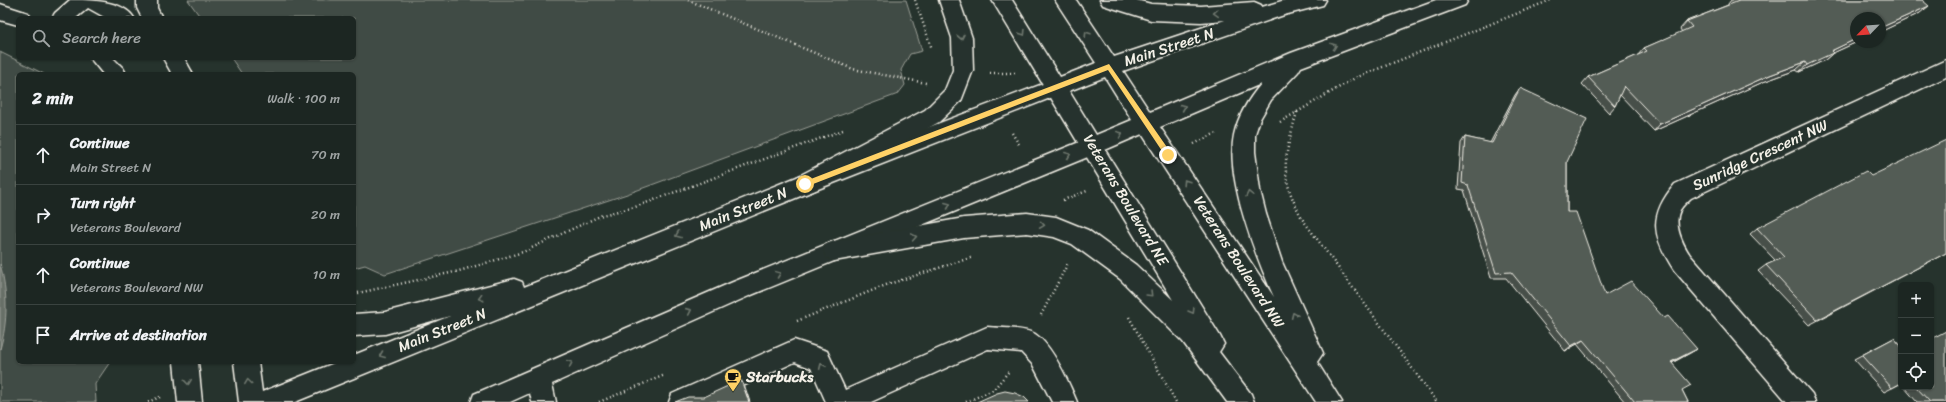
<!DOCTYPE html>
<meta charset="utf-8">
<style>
:root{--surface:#1c2622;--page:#29322f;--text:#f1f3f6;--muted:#a0a5a5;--line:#3a4340}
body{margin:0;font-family:Sriracha,sans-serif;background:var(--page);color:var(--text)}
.controls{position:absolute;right:12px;bottom:12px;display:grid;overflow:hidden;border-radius:6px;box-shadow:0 1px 3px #0004}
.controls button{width:36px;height:36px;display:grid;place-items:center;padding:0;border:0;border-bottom:1px solid var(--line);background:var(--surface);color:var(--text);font:20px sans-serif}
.compass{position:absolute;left:1850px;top:12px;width:36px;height:36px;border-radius:50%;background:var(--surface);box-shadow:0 1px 3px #0004;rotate:245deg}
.stop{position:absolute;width:12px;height:12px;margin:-9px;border:3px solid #ffd166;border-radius:50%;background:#fff}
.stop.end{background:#ffd166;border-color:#fff;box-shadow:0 1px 4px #0008}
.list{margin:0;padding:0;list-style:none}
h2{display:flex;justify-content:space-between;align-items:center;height:52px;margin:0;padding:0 16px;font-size:17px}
h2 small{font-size:13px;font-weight:400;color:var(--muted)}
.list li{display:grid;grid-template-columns:26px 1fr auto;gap:12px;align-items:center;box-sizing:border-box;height:60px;padding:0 16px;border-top:1px solid var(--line)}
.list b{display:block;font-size:15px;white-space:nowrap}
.list p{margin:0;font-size:13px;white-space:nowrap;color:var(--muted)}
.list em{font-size:13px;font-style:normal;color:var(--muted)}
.icon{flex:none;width:22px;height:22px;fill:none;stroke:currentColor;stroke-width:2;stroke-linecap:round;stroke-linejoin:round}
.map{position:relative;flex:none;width:1946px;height:402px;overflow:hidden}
.search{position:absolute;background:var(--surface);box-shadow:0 1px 3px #0004;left:16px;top:16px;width:340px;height:44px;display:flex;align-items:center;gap:10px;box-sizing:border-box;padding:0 14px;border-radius:6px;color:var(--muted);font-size:15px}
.panel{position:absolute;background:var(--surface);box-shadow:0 1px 3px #0004;left:16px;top:72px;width:340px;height:292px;border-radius:6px}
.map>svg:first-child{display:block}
</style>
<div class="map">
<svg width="1946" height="402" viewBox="0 0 1946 402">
<rect width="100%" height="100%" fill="#26332d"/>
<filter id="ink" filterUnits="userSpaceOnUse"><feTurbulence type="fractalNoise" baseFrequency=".025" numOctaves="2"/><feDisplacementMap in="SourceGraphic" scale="8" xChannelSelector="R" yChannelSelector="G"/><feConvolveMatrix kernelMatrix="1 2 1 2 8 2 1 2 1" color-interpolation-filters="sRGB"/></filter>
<g filter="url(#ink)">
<!-- green -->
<path fill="#414b45" stroke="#9a9e96" d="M 188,0 L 906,0 L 922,51 L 910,54 L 901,70 L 905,85 L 898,94 L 627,194 L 385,274 L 365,265 L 354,268 L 354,74 L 242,74 L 231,58 L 354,58 L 354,18 L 201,18 Z
M 0,52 L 44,74 L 18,74 L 18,362 L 110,362 L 95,384 L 96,402 L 0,402 Z"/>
<!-- water -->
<path fill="#676f68" stroke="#9fa39b" d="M 0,264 C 8,292 8,322 0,349 Z"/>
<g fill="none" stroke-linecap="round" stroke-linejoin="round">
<!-- minor casing -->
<g stroke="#f4f1e8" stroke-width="3">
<path id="minor" d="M 70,0 C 90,0 123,0 134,18 L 106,18 L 88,8 L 76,18 L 52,18 L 55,13 Z
M 137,0 L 157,0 L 157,8 L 162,18 L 142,18 L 137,8 Z
M 0,4 L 28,13 L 31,18 L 18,18 L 18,25 L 0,20 Z
M 90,58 L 113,58 L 123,68 L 126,74 L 103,74 Z
M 163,58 L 184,58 L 193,74 L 172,74 Z
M 1946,60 L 1946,77 L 1691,198 C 1687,202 1683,205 1680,210 C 1673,224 1682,243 1690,255 L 1812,394 L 1815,402 L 1787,402 L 1674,270 C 1652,236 1648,216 1675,184 Z
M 1056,79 L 1063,81 L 1066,87 L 1063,93 L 813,191 L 295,402 L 239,402 L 234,362 L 258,362 L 262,392 L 337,362 L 354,362 L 354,355 L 450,316 L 385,334 L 354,336 L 354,314 L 385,312 L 514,279 L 522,282 L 524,287 L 797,177 Z
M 1092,137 L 1100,140 L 1103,146 L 1100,152 L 749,296 L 552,384 L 556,402 L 532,402 L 530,393 L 510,402 L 471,402 L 474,394 L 733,282 Z
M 987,327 C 999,328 1026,328 1035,334 C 1053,346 1069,383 1077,402 L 1052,402 L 1033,365 L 1021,352 L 988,349 L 871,402 L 826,402 L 811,368 L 795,362 L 708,402 L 669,402 L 672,394 L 794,340 L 827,351 L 845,390 Z
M 174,362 L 198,362 L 202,402 L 178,402 Z"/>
</g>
<!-- major casing -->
<g stroke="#f4f1e8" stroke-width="3">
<path id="major" d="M 939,0 L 959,0 L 972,38 L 973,70 L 961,101 L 939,122 L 813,191 L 805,193 L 797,191 L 794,184 L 797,177 L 925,110 L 945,90 L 953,70 L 952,38 Z
M 992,0 L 1012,0 L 1060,77 L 1096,63 L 1055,0 L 1076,0 L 1114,57 L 1225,20 L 1201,22 L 1151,20 L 1103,5 L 1100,0 L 1136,0 L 1151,4 L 1201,6 L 1254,2 L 1261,5 L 1262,7 L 1285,0 L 1326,0 L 1323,5 L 1284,15 L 1123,71 L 1150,112 L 1291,53 L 1436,0 L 1468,0 L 1465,5 L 1301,67 L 1298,72 L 1271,100 L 1260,119 L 1255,134 L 1255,152 L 1260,190 L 1266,214 L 1282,262 L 1323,353 L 1317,362 L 1342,402 L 1316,402 L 1142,134 L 1105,150 L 1220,336 L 1224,344 L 1219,352 L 1251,394 L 1254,402 L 1227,402 L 1183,342 L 1120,279 L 1072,244 L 1054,237 L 1027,233 L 964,238 L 834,261 L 826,258 L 823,251 L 826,244 L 834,241 L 964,218 L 1027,213 L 1056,217 L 1088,230 L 1136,265 L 1173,300 ZM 1105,77 L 1132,120 L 1096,135 L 1069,91 ZM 1261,84 C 1249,98 1238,116 1234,135 C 1225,178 1256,257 1274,297 L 1160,127 Z"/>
</g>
<!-- path -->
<path stroke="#f4f1e8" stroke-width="2.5" stroke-dasharray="1 3" stroke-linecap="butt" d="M 688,0 L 853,69 L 926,83
M 915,0 L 932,49
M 990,73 L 1015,73
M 1297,112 C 1284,159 1278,175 1303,220 L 1437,402
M 1280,122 L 1355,78 L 1551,0
M 1012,133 L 1020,146
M 1194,144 L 1216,133
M 1063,200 L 1087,191
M 358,293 L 459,271 L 523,252 L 602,215 L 635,207 L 843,130
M 1041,315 L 1068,263
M 1129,317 L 1176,402
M 797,321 L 886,285 L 973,257
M 148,402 L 160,397
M 599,402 L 665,375
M 966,402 L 993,390 L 1010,370"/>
<!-- minor -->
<use href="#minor" fill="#26332d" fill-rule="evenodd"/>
<!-- major -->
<use href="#major" fill="#26332d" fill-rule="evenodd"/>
</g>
<!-- wall -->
<path fill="#474f49" stroke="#f4f1e8" d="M 1731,0 L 1922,0 L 1920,13 L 1880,32 L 1880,18 L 1856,42 L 1857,42 L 1833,53 L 1825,60 L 1799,72 L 1796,70 L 1763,82 L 1654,131 L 1620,95 L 1615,106 L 1609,113 L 1582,84 L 1588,77 L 1638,55 L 1644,48 L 1682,32 L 1680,29 L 1687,21 L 1728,5 L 1728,4 Z
M 1520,88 L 1567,162 L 1567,212 L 1605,295 L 1664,318 L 1697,349 L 1690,353 L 1672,363 L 1682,390 L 1688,402 L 1625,402 L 1577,344 L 1565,351 L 1506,278 L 1491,278 L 1464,190 L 1458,189 L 1461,143 L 1465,137 L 1490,143 L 1515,95 Z
M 1757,228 L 1946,253 L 1809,325 L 1758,271 L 1766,265 L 1776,261 L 1750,234 Z
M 1894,338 L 1901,346 L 1901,384 L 1900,384 L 1884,392 L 1854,359 Z
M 1904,387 L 1931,387 L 1946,402 L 1917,402 Z"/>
<!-- shaded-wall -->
<path fill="#39403c" stroke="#f4f1e8" d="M 1929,6 L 1920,13 L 1880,32 L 1880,28 Z
M 1856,39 L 1856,42 L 1857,42 L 1833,53 L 1825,60 L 1799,72 L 1807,65 L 1831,51 Z
M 1805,62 L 1796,70 L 1763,82 L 1654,131 L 1660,124 L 1770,75 Z
M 1583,340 L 1577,344 L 1565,351 L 1571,346 Z
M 1697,349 L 1690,353 L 1664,367 L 1671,362 Z
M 741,380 L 745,387 L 750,402 L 749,402 Z"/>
<!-- building -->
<path fill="#525c55" stroke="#f4f1e8" d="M 1738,0 L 1922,0 L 1929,6 L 1880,28 L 1880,18 L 1856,18 L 1856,39 L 1831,51 L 1833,53 L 1807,65 L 1805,62 L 1770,75 L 1660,124 L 1624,86 L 1615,106 L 1588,77 L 1647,51 L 1644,48 L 1692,27 L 1687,21 L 1739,1 Z
M 1520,88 L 1587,119 L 1567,162 L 1567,212 L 1576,212 L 1605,295 L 1631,281 L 1664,318 L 1668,316 L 1697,349 L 1671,362 L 1691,385 L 1682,390 L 1688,402 L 1635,402 L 1583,340 L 1571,346 L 1511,272 L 1496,273 L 1468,185 L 1462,183 L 1465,137 L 1492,143 Z
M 1946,140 L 1946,253 L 1817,320 L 1766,265 L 1784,257 L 1757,228 L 1866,171 L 1871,176 Z
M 1946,331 L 1946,402 L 1930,402 L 1916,387 L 1931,387 L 1931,339 Z
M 1894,338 L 1901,346 L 1901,383 L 1892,388 L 1862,355 Z
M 741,380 L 749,402 L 675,402 L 688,397 L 704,397 Z
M 1005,391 L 1015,393 L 1024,397 L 1029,402 L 977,402 L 997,393 Z"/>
<!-- one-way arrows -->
<defs><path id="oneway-chevron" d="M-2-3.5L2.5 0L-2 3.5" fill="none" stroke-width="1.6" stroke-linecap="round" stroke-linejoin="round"/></defs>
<g stroke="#6e766e">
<use href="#oneway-chevron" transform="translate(1216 13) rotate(176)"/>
<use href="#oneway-chevron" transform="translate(1023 33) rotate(58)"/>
<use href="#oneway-chevron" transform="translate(1087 34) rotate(-123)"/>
<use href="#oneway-chevron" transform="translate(961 37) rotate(79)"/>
<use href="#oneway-chevron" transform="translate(1334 46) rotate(-20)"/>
<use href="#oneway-chevron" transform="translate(1183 107) rotate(-23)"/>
<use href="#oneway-chevron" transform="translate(1120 134) rotate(-23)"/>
<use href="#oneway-chevron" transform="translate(1068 155) rotate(-22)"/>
<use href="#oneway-chevron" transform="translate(1186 182) rotate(-123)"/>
<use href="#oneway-chevron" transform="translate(1249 194) rotate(-103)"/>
<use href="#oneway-chevron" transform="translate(948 205) rotate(-22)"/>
<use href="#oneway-chevron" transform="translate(1042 225) rotate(8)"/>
<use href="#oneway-chevron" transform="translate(678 235) rotate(158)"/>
<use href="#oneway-chevron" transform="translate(914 237) rotate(-10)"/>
<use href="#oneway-chevron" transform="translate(778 274) rotate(-22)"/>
<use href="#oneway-chevron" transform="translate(1150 294) rotate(45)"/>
<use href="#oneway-chevron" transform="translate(481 298) rotate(165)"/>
<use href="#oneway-chevron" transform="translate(689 311) rotate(-24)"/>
<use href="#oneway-chevron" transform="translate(1192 311) rotate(59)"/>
<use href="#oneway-chevron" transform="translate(1294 315) rotate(-114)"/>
<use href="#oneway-chevron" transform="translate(382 355) rotate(158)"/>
<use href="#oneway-chevron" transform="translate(570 363) rotate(-24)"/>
<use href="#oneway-chevron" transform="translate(822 366) rotate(-114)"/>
<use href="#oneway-chevron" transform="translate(188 382) rotate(84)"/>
<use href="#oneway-chevron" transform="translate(248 382) rotate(-98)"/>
</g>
</g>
<!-- route -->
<path fill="#ffd166" d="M 1109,64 L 1171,153 L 1171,157 L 1166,157 L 1108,70 L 808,186 L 805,187 L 802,184 L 803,182 Z"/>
<!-- icons -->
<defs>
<g id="cafe-pin" transform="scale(0.9)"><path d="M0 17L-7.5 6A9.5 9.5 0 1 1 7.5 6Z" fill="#ffd166" stroke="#26332d"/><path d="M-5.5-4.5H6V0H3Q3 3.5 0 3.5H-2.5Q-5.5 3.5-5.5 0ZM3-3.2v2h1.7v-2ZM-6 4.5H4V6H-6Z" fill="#111"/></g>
</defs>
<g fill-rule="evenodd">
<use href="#cafe-pin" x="733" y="377"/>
</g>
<g text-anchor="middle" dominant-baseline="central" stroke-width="4" stroke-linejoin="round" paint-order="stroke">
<!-- street labels -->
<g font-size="15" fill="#f4f1e8" stroke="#26332d">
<text transform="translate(1169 47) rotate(-18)">Main Street N</text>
<text transform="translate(1760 155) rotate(-25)">Sunridge Crescent NW</text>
<text transform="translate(1126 200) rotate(59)">Veterans Boulevard NE</text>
<text transform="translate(743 209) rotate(-22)">Main Street N</text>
<text transform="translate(1239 262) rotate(57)">Veterans Boulevard NW</text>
<text transform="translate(442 330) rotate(-22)">Main Street N</text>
</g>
<!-- poi labels -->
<g font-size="15" font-weight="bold" fill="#f4f1e8" stroke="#26332d" text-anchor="start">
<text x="746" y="377">Starbucks</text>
</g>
</g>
</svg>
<div class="controls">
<button>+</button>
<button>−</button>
<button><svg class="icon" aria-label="locate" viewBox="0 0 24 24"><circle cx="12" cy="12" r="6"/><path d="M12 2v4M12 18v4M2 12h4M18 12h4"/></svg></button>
</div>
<svg class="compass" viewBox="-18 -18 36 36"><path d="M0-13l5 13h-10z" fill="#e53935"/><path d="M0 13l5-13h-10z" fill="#a0a5a5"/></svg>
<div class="stop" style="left:805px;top:184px"></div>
<div class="stop end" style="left:1168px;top:155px"></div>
<div class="search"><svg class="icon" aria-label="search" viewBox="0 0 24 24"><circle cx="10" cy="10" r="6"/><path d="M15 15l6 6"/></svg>Search here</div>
<section class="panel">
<h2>2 min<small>Walk · 100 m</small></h2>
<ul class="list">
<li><svg class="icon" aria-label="ahead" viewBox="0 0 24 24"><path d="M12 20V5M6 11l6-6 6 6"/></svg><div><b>Continue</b><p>Main Street N</p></div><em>70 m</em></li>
<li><svg class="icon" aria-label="right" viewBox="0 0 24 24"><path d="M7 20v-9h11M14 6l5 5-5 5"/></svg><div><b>Turn right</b><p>Veterans Boulevard</p></div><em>20 m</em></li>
<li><svg class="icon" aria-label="ahead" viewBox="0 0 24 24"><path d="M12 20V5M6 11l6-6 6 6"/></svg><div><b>Continue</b><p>Veterans Boulevard NW</p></div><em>10 m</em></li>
<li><svg class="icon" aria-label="arrive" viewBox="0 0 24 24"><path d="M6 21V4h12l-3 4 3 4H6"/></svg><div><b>Arrive at destination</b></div></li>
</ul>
</section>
</div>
